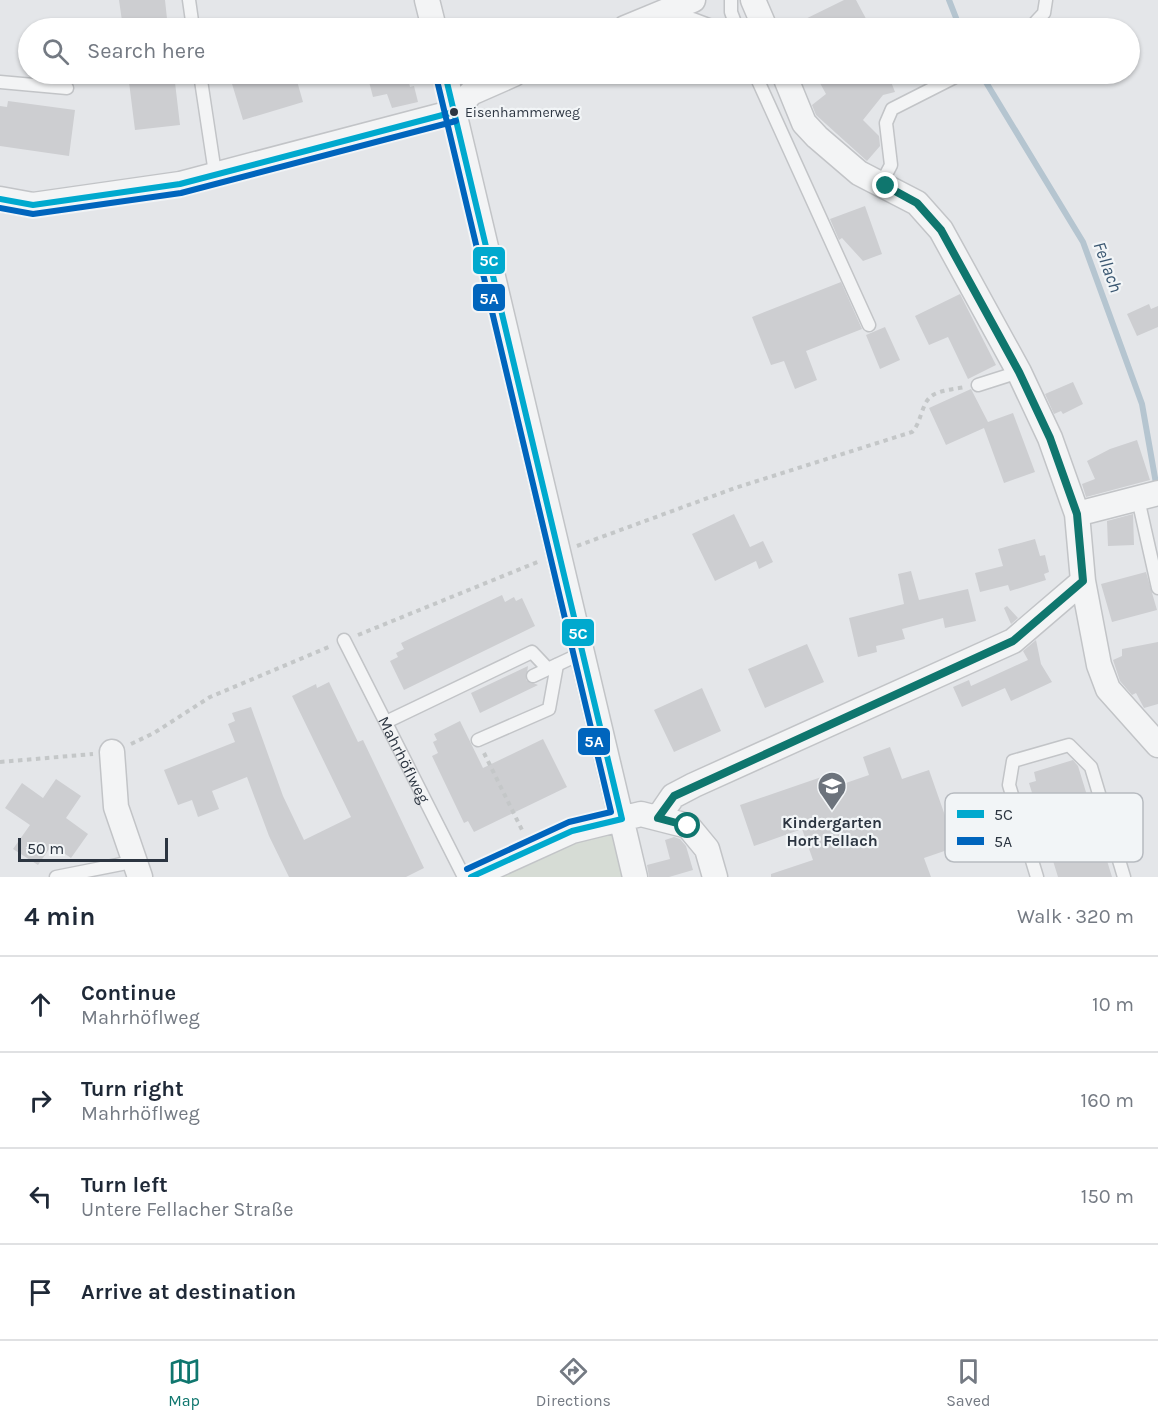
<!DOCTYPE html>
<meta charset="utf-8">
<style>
:root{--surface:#fff;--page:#f2f2f3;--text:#1f2937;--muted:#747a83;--line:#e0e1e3;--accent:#0f766e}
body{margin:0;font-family:Karla,sans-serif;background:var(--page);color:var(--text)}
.scale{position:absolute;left:18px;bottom:15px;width:150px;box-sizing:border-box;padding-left:6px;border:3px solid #2c3541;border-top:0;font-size:16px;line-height:21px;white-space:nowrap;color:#2c3541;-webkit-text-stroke:4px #f2f5f7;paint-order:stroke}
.stop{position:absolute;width:18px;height:18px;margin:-14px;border:4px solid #0f766e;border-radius:50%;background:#fff}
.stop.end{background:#0f766e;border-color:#fff;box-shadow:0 2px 6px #0008}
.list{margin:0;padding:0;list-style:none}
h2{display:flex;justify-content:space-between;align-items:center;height:78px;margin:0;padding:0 24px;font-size:26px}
h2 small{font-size:20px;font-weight:400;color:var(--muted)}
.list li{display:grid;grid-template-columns:39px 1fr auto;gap:18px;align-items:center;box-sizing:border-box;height:96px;padding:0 24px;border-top:2px solid var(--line)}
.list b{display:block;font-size:22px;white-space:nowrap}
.list p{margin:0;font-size:20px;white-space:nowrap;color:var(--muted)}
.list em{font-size:20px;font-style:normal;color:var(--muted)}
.icon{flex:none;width:33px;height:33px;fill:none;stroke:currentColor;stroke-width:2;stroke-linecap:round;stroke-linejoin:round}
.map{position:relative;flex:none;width:1158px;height:877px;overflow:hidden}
.search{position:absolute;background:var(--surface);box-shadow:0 2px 4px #0004;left:18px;right:18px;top:18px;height:66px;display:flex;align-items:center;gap:15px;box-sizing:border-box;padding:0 21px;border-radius:33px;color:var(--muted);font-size:22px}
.sheet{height:462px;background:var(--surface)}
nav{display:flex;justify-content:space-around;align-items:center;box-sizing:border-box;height:84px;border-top:2px solid var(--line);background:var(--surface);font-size:16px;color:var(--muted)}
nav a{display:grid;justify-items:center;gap:3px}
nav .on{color:var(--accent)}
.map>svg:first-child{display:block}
</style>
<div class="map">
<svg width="1158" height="877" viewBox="0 0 1158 877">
<rect width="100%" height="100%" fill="#e4e6e9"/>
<!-- green -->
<path fill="#d6dcd5" d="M 617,827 L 628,877 L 479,877 Z"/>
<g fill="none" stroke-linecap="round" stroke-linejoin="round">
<!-- stream -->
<path stroke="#b5c5d0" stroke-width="6" d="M 949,0 L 960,28
M 981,74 L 1083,242 L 1142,404 L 1157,489"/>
</g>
<!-- building -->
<path fill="#cdced1" d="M 119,0 L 165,0 L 168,28 L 123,28 Z
M 844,0 L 856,0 L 871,28 L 787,28 Z
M 128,74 L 174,74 L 180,125 L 135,130 Z
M 229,74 L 295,74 L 303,102 L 243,120 Z
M 367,74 L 407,74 L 410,87 L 414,86 L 418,102 L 392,108 L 387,94 L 373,97 Z
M 815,74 L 888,74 L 895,92 L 883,95 L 863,120 L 879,136 L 880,146 L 867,161 L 816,115 L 812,105 L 826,94 Z
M 8,101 L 75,110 L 69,156 L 0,146 L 0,106 L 7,107 Z
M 865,206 L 882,254 L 863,261 L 842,238 L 839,240 L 830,219 Z
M 841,282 L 862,329 L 806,351 L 817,380 L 795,389 L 784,361 L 771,365 L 752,317 Z
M 960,294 L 996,365 L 968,379 L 948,337 L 929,345 L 915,316 Z
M 1149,304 L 1151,309 L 1158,306 L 1158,327 L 1137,336 L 1127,314 Z
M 885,327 L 900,360 L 880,369 L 866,335 Z
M 1073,382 L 1083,404 L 1063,414 L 1061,411 L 1054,414 L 1045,394 Z
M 971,389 L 988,422 L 1013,413 L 1035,472 L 1004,483 L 984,428 L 946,445 L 929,408 Z
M 1137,440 L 1150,480 L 1086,497 L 1082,484 L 1095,479 L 1087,461 L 1110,449 Z
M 734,514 L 750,547 L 763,541 L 773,562 L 759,569 L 756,561 L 715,581 L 692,534 Z
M 1133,514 L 1134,545 L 1108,546 L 1107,521 Z
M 1035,539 L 1040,556 L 1045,555 L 1049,572 L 1044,574 L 1046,580 L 1010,591 L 1008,585 L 980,592 L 975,573 L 1003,566 L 998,549 Z
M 911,571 L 919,600 L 968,589 L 976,621 L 945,628 L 943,618 L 902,629 L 905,639 L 876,646 L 877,652 L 858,657 L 849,618 L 904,604 L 898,574 Z
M 1146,572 L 1157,610 L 1112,622 L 1101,584 Z
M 502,595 L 505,602 L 514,597 L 516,601 L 522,598 L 535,626 L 404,690 L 390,661 L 398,657 L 396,653 L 404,649 L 401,643 Z
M 1007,606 L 1018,618 L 1011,624 L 1004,608 Z
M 1036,640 L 1041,664 L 1052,682 L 1011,701 L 1005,688 L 962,707 L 953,687 L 969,680 L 971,686 L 1028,660 L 1023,651 Z
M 1158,642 L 1158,704 L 1144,708 L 1136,693 L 1132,695 L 1120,681 L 1113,660 L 1122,656 L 1122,649 Z
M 807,644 L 824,682 L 765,708 L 748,669 Z
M 528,666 L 526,680 L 538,685 L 480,713 L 471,693 Z
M 329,682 L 358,742 L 363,740 L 424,868 L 406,877 L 289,877 L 269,836 L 247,777 L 212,791 L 219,809 L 198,817 L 192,800 L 178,805 L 164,770 L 235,742 L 228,724 L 235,721 L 232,713 L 251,707 L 283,796 L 304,840 L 351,817 L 292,696 L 316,684 L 317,688 Z
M 702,688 L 721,731 L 674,752 L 654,710 Z
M 460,721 L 483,768 L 543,739 L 567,787 L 474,832 L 468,821 L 464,823 L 432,756 L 438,753 L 433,742 L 437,740 L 434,734 Z
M 890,747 L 902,779 L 929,770 L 956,847 L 924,858 L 931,877 L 771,877 L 771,874 L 813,860 L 802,829 L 754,846 L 740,805 L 836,772 L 840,785 L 869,775 L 863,757 Z
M 1073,760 L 1078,766 L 1112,877 L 1058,877 L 1029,783 L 1036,781 L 1034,772 Z
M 56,779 L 81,796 L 66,818 L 88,834 L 71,858 L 52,845 L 38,865 L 13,849 L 30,825 L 5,808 L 22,783 L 43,798 Z
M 674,837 L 680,839 L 686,846 L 693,870 L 669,877 L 649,877 L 647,865 L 670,859 L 665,840 Z"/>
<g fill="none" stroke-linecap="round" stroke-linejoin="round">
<!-- service casing -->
<g stroke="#c2c4c7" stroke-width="15">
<g id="service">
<path d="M 189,0 L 193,28"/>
<path d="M 731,0 L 731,12 L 737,28"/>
<path d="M 665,18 L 693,19 L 717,28"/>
<path d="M 1030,28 L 1044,13 L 1046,0"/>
<path d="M 200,74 L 215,173"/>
<path d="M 755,74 L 869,325"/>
<path d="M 0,82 L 67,88"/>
<path d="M 881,184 L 891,165 L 886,123 L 892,109 L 961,74"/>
<path d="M 978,385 L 1019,372"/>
<path d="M 1138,499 L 1158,588"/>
<path id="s1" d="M 344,640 L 464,877"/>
<path d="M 533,676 L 582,653"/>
<path d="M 386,722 L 532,652 L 548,669"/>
<path d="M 478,740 L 549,709 L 557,665"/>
<path d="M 56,877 L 137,861"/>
<path d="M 1037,877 L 1009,785 L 1013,761 L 1069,745 L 1091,767 L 1124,877"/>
</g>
</g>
<!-- minor casing -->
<g stroke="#c2c4c7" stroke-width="27">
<path id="minor" d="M 427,0 L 434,28
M 753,0 L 765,28
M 625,28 L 693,0
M 445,74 L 635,877
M 784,74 L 804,123 L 817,137 L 859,173 L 917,203 L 941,230 L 1019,372 L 1050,438 L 1077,514 L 1083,581 L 1099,665 L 1108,689 L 1158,745
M 454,112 L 471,93 L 514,74
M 0,199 L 33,205 L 180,184 L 454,112
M 1077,514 L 1158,493
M 112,752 L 116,807 L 140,877
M 658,818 L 673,796 L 694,785 L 1013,641 L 1083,581
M 471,877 L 572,831 L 641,814 L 688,826 L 707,849 L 715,877"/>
</g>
<!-- path -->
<path stroke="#c4c7c8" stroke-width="4" stroke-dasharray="4.5 4.5" stroke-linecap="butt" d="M 577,546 L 735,488 L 912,432 C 922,422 921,402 933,395 C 941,390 955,389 965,387
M 358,635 L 540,561
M 131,744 L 154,733 L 210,697 L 331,646
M 484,753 L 523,832
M 0,762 L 93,754"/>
<!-- service -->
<use href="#service" stroke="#f3f4f5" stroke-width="12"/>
<!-- minor -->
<use href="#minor" stroke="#f3f4f5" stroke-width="24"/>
<!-- bus-1 casing -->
<g stroke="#f2f5f7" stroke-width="10">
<path id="bus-1" d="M 445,74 L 622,819
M 0,199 L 33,205 L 180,184 L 454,112
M 471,877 L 572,831 L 622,819"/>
</g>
<!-- bus-2 casing -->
<g stroke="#f2f5f7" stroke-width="10">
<path id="bus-2" d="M 436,76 L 611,812 L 569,822 L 467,869
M 0,208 L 33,214 L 181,193 L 456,121"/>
</g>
<!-- bus-1 -->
<use href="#bus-1" stroke="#00a9ce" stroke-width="6"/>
<!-- bus-2 -->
<use href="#bus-2" stroke="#0065bd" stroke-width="6"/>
</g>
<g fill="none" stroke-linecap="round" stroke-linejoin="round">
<!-- route -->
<path stroke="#0f766e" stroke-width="8" d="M 688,826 L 658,818 L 674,796 L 1013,641 L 1083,581 L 1077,514 L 1050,438 L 1019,372 L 941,230 L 917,203 L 886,186"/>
</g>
<!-- icons -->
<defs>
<g id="school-pin" transform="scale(1.5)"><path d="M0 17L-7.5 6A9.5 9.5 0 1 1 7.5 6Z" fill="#6c737c" stroke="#f2f5f7"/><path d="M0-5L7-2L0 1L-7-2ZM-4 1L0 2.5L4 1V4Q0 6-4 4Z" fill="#fff"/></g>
</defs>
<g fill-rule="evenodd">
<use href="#school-pin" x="832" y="786"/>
</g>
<!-- markers -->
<circle fill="#2c3541" stroke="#f2f5f7" stroke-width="2" cx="454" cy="112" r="5"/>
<g text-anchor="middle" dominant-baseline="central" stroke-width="4.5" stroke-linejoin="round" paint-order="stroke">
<!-- bus labels -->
<g font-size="14" fill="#2c3541" stroke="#f2f5f7" text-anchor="start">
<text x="465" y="112">Eisenhammerweg</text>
</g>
<!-- street labels -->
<g font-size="16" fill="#2c3541" stroke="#f2f5f7">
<text stroke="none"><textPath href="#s1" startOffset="134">Mahrhöflweg</textPath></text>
</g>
<!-- poi labels -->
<g font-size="16" font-weight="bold" fill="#2c3541" stroke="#f2f5f7">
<text x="832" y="822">Kindergarten<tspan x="832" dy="18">Hort Fellach</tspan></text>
</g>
<!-- water labels -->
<g font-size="18" font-style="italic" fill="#3a5771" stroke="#f2f5f7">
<text transform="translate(1108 267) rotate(70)">Fellach</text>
</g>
</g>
<!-- legend -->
<rect x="945" y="793" width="198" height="69" rx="9" fill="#f2f5f7" stroke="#b7bbc0" stroke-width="1.5"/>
<rect x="957" y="810" width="27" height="8" fill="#00a9ce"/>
<rect x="957" y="837" width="27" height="8" fill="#0065bd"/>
<g font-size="16" fill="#2c3541">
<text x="994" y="820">5C</text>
<text x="994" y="847">5A</text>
</g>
<g stroke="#f2f5f7" stroke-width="2">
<rect x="472" y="246" width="34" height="29" rx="6" fill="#00a9ce"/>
<rect x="472" y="283" width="34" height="29" rx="6" fill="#0065bd"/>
<rect x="561" y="618" width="34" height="29" rx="6" fill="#00a9ce"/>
<rect x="577" y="727" width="34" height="29" rx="6" fill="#0065bd"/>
</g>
<g font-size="16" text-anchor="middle" font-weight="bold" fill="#fff">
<text x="489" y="266">5C</text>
<text x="489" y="304">5A</text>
<text x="578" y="639">5C</text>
<text x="594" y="747">5A</text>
</g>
</svg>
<div class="scale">50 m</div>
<div class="stop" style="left:688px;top:826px"></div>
<div class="stop end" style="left:886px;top:186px"></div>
<div class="search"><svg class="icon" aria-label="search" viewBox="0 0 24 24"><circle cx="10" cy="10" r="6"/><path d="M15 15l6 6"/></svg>Search here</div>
</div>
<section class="sheet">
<h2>4 min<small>Walk · 320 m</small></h2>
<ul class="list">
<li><svg class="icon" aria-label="ahead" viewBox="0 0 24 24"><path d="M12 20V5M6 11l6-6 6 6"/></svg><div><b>Continue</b><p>Mahrhöflweg</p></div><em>10 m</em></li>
<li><svg class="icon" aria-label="right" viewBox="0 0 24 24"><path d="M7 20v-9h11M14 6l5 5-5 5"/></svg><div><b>Turn right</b><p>Mahrhöflweg</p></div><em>160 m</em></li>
<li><svg class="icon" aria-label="left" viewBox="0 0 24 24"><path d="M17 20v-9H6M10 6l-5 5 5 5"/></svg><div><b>Turn left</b><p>Untere Fellacher Straße</p></div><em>150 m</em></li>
<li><svg class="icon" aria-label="arrive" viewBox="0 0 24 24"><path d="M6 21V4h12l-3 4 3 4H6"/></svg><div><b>Arrive at destination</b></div></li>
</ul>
</section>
<nav>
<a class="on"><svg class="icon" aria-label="map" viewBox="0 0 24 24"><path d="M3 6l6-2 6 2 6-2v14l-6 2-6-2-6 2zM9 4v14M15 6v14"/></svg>Map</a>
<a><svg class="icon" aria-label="directions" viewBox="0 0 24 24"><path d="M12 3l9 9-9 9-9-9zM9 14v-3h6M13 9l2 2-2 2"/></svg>Directions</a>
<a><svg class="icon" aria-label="saved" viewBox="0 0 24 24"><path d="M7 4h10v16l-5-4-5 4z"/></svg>Saved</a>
</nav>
